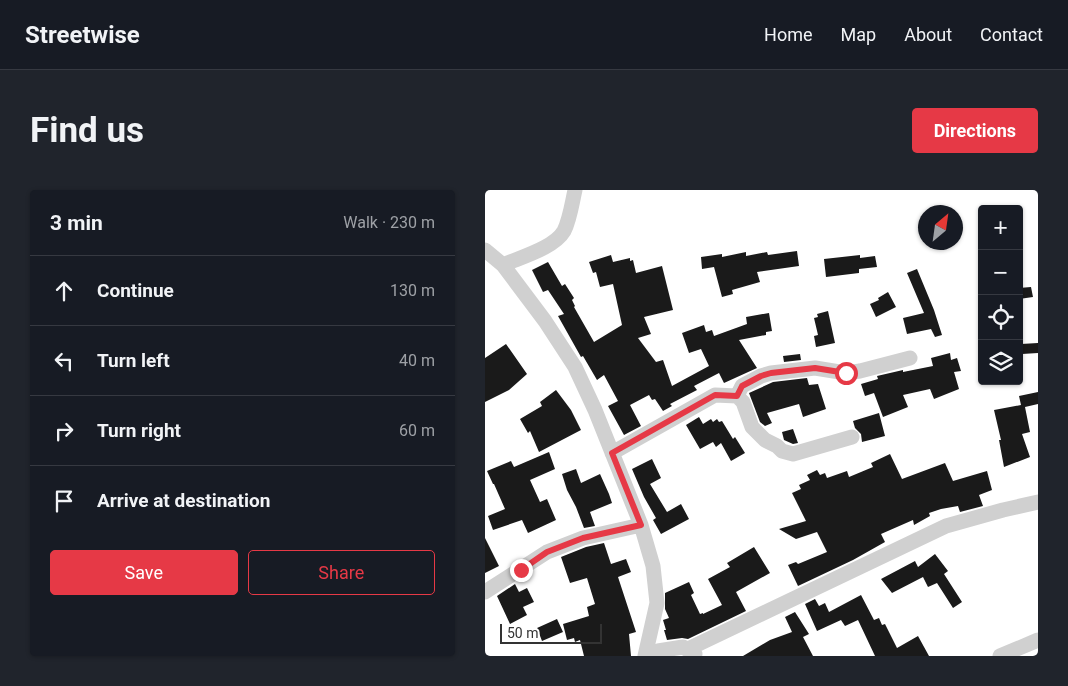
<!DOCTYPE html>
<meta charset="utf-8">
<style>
:root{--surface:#171b24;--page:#20242c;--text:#f1f3f6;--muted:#9ea1a6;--line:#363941;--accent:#e63946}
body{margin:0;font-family:Roboto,sans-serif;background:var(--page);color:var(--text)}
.controls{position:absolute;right:15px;top:15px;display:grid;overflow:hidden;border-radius:5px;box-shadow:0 1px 4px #0004}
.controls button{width:45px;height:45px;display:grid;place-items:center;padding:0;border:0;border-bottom:1px solid var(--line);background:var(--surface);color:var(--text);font:25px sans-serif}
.compass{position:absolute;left:433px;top:15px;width:45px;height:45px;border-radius:50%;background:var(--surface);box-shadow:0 1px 4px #0004;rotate:29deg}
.scale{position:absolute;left:15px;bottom:12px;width:102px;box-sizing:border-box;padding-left:5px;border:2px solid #333;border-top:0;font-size:14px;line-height:18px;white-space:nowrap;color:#333;-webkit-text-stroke:4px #fff;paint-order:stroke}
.stop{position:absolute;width:15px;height:15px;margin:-11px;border:4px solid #e63946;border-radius:50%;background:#fff}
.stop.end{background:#e63946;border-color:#fff;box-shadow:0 1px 5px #0008}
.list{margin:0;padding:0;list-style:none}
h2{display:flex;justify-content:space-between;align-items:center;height:65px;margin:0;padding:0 20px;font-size:21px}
h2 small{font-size:16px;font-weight:400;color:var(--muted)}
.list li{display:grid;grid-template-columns:32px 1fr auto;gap:15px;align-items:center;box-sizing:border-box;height:70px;padding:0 20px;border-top:1px solid var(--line)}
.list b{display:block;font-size:19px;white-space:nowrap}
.list em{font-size:16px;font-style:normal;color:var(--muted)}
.actions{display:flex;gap:10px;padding:15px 20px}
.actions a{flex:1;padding:11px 0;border:1px solid var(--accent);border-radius:5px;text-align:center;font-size:18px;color:var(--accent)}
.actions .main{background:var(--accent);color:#fff}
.icon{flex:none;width:28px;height:28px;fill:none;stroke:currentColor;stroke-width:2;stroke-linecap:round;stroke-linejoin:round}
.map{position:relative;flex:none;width:553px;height:466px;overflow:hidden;border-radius:5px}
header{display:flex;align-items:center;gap:30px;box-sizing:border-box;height:70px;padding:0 25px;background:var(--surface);border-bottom:1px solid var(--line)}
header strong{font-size:24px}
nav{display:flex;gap:28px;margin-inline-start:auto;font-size:18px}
.intro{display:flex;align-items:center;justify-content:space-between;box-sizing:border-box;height:120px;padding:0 30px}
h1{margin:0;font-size:35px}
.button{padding:12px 22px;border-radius:5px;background:var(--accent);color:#fff;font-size:18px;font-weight:700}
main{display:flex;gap:30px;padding:0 30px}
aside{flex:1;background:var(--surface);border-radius:5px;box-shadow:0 1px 4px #0004}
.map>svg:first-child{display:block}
</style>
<header>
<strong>Streetwise</strong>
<nav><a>Home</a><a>Map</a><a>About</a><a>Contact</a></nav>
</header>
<div class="intro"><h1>Find us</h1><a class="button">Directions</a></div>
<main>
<aside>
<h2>3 min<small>Walk · 230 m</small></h2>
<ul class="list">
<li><svg class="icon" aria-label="ahead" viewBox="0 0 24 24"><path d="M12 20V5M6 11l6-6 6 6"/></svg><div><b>Continue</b></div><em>130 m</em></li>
<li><svg class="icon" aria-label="left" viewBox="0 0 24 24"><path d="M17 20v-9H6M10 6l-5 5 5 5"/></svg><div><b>Turn left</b></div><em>40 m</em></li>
<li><svg class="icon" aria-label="right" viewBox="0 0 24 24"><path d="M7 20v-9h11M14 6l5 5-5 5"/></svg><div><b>Turn right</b></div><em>60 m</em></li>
<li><svg class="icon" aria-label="arrive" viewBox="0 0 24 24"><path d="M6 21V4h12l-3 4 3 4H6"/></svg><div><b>Arrive at destination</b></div></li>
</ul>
<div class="actions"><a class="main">Save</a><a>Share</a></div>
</aside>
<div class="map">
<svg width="553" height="466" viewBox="0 0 553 466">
<rect width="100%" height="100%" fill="#fff"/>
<!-- building -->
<path fill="#1a1a1a" d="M 312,61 L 314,76 L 272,82 L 275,92 L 247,100 L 248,104 L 237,107 L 229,77 L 217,79 L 216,67 L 237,64 L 237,67 L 261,62 L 261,66 L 282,62 L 283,65 Z
M 126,65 L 128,72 L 145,68 L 145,71 L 148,70 L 151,83 L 177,76 L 188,120 L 159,127 L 166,144 L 153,148 L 171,172 L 178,170 L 187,196 L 224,176 L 216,159 L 204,163 L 197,143 L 219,135 L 221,142 L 227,140 L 229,146 L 262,134 L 261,127 L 284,123 L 287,141 L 281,142 L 281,145 L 254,150 L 272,178 L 239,193 L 234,183 L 209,196 L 212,200 L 185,214 L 187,216 L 178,221 L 170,209 L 167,210 L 164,205 L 145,215 L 156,236 L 139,245 L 123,216 L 133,211 L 119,185 L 112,190 L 98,166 L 96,167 L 73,126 L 79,124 L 63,100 L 58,102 L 47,80 L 63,72 L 77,96 L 80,94 L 89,108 L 87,110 L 90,116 L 89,117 L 109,152 L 137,135 L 128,94 L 115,97 L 111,82 L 108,83 L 104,72 Z
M 375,65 L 375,68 L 390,66 L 392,77 L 374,79 L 374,83 L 341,87 L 339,69 Z
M 432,79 L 449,120 L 457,145 L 450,147 L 446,139 L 422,144 L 418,128 L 439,123 L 422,83 Z
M 546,97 L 548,107 L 534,109 L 534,98 Z
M 403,102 L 411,117 L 391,127 L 385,114 L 394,110 L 393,108 Z
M 343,121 L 350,153 L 331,157 L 329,146 L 333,145 L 329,128 L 333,127 L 332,124 Z
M 553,153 L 553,163 L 537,164 L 536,154 Z
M 21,154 L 42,184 L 24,200 L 0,212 L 0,168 Z
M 465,163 L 466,170 L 472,168 L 476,181 L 469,182 L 474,199 L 449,209 L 445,199 L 418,205 L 423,217 L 398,227 L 389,203 L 380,206 L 376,194 L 393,189 L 392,186 L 418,180 L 418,182 L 448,176 L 446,168 Z
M 315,164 L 316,170 L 299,172 L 298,166 Z
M 322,188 L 324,195 L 333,194 L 341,219 L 318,227 L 314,214 L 282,223 L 287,233 L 280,236 L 275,232 L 264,203 L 288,192 Z
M 71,200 L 86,220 L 96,240 L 54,262 L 45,241 L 43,243 L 35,229 L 57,216 L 55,212 Z
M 553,202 L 553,214 L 540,217 L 545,242 L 537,244 L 545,267 L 519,277 L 514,250 L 516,250 L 509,220 L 536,215 L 534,206 Z
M 394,223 L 400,246 L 377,252 L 376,244 L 370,238 L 368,231 Z
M 214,227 L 218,234 L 226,229 L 228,232 L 232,229 L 234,232 L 237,231 L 248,249 L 250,247 L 260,263 L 246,271 L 236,253 L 231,257 L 228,252 L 215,259 L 201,235 Z
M 308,239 L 313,253 L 308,254 L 299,250 L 297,242 Z
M 64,262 L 70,279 L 45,290 L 55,312 L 62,309 L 71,330 L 43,343 L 37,330 L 8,340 L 3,326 L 20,319 L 9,294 L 8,294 L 2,281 L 26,271 L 29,277 Z
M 405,264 L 417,289 L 460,273 L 468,291 L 502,281 L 507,300 L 494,305 L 498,316 L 475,322 L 473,316 L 456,319 L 444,323 L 445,326 L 429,335 L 428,330 L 396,344 L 400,352 L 368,370 L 313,396 L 303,375 L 311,372 L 313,374 L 342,362 L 332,342 L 311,349 L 294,339 L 321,331 L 307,303 L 316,299 L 314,295 L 325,290 L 322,285 L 332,280 L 335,285 L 340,283 L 342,288 L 362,281 L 364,287 L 388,277 L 386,273 Z
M 167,269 L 176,288 L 165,294 L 182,322 L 196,314 L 204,329 L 176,344 L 168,330 L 171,328 L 159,307 L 147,279 Z
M 91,279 L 96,293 L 115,284 L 124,304 L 127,313 L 105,322 L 110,336 L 99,338 L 91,317 L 82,300 L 77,284 Z
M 0,348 L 14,376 L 0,383 Z
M 119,353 L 126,374 L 141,369 L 146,382 L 133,387 L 151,442 L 144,444 L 146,466 L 99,466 L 95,450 L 90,452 L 89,448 L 82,450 L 78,434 L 104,426 L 102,417 L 110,414 L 102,388 L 85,393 L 76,367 L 101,357 Z
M 269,357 L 285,383 L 251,402 L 261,421 L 203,449 L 197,448 L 182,450 L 179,440 L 181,440 L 178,430 L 184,428 L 180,419 L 180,403 L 204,392 L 209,403 L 206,405 L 215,424 L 218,423 L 218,424 L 237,415 L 223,389 L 245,377 L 242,373 Z
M 450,364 L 463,381 L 459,384 L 477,412 L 468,418 L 452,393 L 443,397 L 438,387 L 407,403 L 396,389 L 430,371 L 433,377 Z
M 30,394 L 34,402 L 42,398 L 49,412 L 38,417 L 42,425 L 25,434 L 12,406 Z
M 376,405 L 389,430 L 394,428 L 397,435 L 400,434 L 412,458 L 433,446 L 444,466 L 390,466 L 373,430 L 360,436 L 356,430 L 332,441 L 320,414 L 330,409 L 334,416 L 340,413 L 344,422 Z
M 310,422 L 324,444 L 318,447 L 328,466 L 258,466 L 285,450 L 307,442 L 300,427 Z
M 72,429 L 78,442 L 57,451 L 52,438 Z"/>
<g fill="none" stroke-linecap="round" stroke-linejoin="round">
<!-- minor -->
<path stroke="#d0d0d0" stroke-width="15" d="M 0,60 L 18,75 L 60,131 L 90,177 L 110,220 L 156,335 L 168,376 L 172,413 L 160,466
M 18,75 C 36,67 69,58 79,41 C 85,29 87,13 90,0
M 252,206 L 257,196 L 276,186 L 286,183 L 330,178 L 361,183 L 375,181 L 425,168
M 127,263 L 230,205 L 252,206 L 258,212 L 267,237 L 280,250 L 292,256 L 297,261 L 308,264 L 367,247
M 0,402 L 62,362 L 98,348 L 156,335
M 203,459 L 461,336 L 518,320 L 553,312
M 160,466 L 173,461 L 198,457 L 210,464
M 515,466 L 553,450"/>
</g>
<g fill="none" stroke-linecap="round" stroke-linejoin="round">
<!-- route -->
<path stroke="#e63946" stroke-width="6" d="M 36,380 L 62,362 L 98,348 L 156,335 L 127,263 L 230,205 L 252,206 L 257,196 L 276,186 L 286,183 L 330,178 L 361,183"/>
</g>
</svg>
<div class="controls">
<button>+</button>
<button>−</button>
<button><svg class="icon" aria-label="locate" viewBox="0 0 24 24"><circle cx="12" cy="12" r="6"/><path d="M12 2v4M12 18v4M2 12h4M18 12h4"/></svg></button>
<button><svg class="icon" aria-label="layers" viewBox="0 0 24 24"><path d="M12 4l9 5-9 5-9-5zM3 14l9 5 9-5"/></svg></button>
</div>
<svg class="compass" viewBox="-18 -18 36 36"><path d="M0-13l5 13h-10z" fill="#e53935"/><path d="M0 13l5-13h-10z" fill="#9ea1a6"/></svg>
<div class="scale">50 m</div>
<div class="stop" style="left:361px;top:183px"></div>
<div class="stop end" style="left:36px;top:380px"></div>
</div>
</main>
